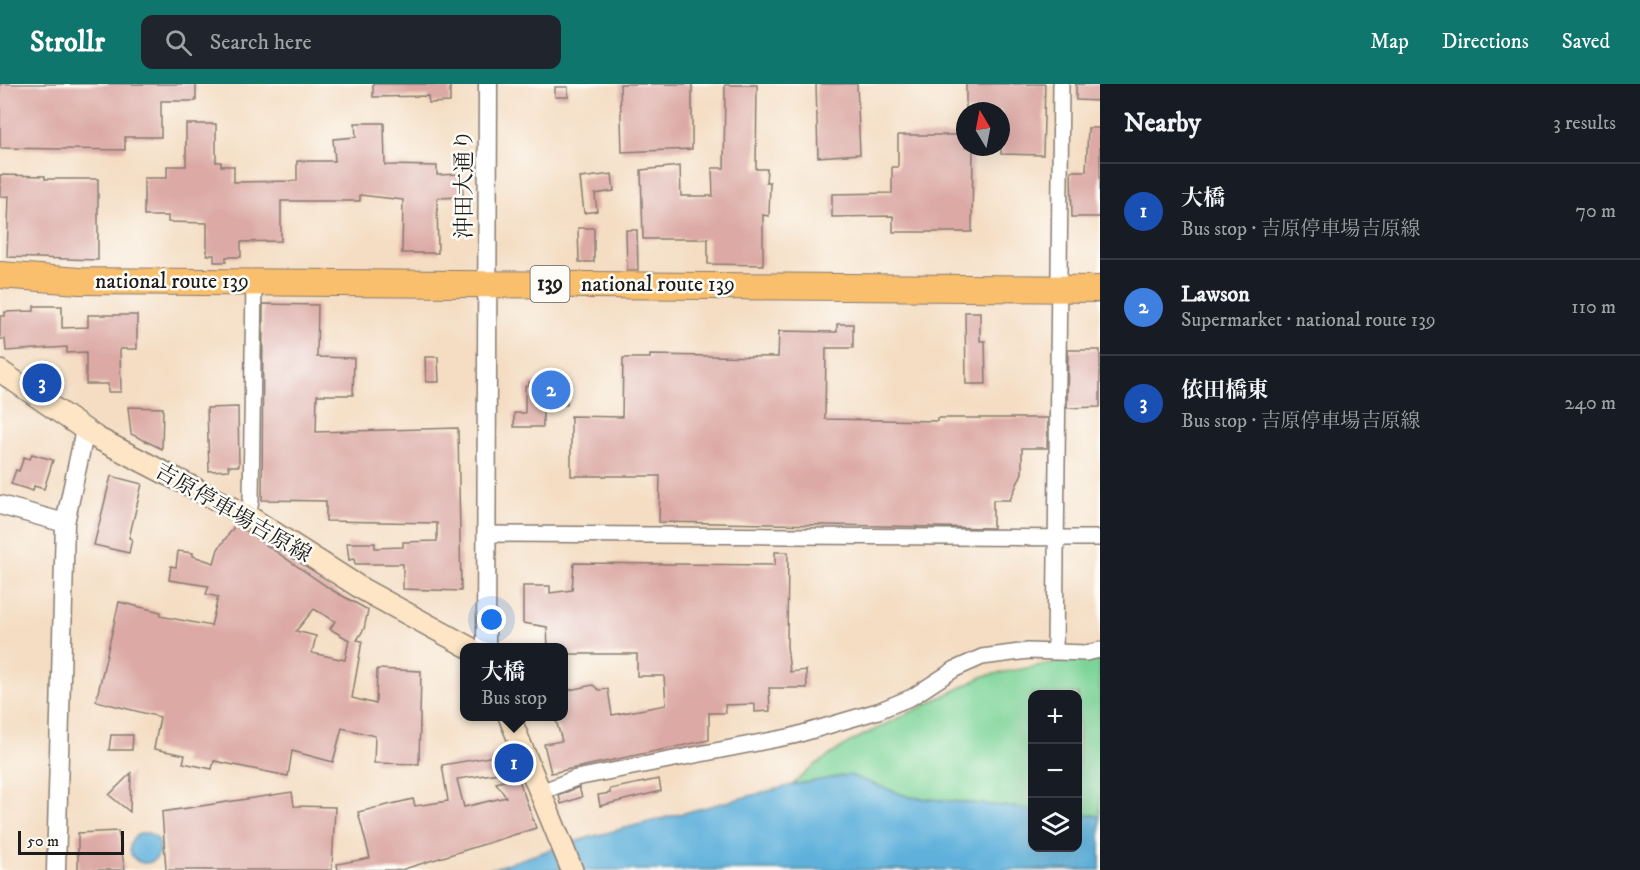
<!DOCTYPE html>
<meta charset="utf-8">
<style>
:root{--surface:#171b24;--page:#20242c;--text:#f1f3f6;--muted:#9ea1a6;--line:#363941;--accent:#0f766e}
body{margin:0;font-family:"IM FELL DW Pica","Noto Serif JP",serif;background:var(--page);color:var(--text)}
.controls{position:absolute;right:18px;bottom:18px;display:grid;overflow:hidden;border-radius:12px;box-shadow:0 6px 24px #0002}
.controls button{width:54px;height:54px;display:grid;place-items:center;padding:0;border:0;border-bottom:2px solid var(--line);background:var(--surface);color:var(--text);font:30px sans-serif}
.compass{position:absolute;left:956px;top:18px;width:54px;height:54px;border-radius:50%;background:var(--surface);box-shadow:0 6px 24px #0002;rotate:350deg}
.scale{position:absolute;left:18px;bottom:15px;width:106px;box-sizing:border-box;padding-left:6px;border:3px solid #1c1c1c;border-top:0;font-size:16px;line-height:21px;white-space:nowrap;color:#1c1c1c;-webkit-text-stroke:4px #fdfcf7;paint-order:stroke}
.you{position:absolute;left:492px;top:536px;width:21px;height:21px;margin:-15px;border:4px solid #fff;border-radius:50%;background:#1a73e8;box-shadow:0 0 0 9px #1a73e833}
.badge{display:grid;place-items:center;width:39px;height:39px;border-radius:50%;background:var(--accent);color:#fff;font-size:20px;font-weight:700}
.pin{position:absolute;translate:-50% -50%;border:3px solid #fff;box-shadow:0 2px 6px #0006}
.popup{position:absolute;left:460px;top:559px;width:108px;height:78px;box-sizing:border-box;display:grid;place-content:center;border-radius:12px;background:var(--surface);filter:drop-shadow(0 2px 4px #0005);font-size:20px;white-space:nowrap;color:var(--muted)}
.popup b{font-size:22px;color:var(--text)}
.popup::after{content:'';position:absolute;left:50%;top:100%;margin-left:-12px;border:12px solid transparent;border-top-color:var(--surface)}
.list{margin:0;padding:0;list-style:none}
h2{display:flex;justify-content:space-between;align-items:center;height:78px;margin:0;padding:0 24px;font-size:26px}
h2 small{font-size:20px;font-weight:400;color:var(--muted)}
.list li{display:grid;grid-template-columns:39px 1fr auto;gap:18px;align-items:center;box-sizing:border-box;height:96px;padding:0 24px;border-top:2px solid var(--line)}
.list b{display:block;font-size:22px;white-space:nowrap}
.list p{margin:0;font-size:20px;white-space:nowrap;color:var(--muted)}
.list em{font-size:20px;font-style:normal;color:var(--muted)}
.icon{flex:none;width:33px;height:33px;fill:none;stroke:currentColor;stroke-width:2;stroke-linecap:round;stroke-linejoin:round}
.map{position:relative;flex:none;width:1100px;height:786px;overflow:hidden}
header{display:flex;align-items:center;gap:36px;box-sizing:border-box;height:84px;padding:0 30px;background:var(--accent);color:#fff}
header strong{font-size:28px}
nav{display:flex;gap:33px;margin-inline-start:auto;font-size:21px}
.search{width:420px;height:54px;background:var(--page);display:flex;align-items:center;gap:15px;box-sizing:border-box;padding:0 21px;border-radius:12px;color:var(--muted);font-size:22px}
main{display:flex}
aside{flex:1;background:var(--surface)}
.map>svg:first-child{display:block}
</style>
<header>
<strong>Strollr</strong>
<div class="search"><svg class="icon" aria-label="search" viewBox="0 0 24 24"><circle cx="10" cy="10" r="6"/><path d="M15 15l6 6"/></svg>Search here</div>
<nav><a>Map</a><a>Directions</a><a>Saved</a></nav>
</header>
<main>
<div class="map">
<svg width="1100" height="786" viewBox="0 0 1100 786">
<rect width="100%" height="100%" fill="#fdfcf7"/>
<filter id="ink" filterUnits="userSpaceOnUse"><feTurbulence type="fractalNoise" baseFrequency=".0167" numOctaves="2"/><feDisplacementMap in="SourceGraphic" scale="12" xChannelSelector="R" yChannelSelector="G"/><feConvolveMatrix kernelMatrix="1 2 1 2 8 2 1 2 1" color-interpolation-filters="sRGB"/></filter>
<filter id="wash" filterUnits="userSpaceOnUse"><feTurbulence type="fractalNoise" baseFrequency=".008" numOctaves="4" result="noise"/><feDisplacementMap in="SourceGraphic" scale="24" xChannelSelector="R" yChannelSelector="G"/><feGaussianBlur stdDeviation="1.35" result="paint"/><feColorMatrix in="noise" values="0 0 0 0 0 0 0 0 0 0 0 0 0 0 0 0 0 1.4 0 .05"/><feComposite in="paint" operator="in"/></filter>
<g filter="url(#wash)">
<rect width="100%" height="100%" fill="#f4ddc3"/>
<!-- green -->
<path fill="#7dd498" stroke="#4c785a" stroke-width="1.5" d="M 1100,570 L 1100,732 L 1078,730 L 1078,610 L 1032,610 L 1032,725 L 909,713 L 849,691 L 792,701 L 815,681 L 850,658 L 984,592 Z"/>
<!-- water -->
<path fill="#5fb1db" stroke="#3e667c" stroke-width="1.5" d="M 849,691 L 909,713 L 1032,725 L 1032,764 L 1078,764 L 1078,730 L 1100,732 L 1100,786 L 488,786 L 587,754 L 792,701 Z
M130 764a15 15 0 1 1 30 0a15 15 0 1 1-30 0Z"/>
<g id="blocks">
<!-- building -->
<path fill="#dca9a4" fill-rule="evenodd" d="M 0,0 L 196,0 L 196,17 L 161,17 L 161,53 L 125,53 L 125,66 L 0,64 Z
M 373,0 L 450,0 L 450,18 L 429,19 L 428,12 L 373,13 Z
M 620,0 L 692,0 L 692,65 L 622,68 Z
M 816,0 L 857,0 L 860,70 L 818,73 Z
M 966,0 L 1045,0 L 1043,71 L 1001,70 L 1001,27 L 966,27 Z
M 1076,0 L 1100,0 L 1100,17 L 1076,16 Z
M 725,1 L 757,1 L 756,85 L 767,85 L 766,98 L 770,98 L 769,132 L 763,131 L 763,181 L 708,180 L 708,155 L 643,155 L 641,86 L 680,82 L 681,112 L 713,112 L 712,84 L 724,84 Z
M 555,3 L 568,3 L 568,13 L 555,13 Z
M 355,39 L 384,39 L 385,81 L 437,82 L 437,91 L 462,90 L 463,113 L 437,114 L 438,169 L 402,169 L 403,116 L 360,111 L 360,117 L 281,117 L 281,157 L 241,158 L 241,173 L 226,173 L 226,178 L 214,178 L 214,171 L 207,171 L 207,139 L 168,138 L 168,132 L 144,132 L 144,94 L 167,94 L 167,82 L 186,82 L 186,40 L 216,40 L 216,78 L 221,78 L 221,82 L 234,82 L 234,98 L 297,97 L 297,77 L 335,77 L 333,55 L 356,53 Z
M 1088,44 L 1100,44 L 1100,133 L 1072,133 L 1071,87 L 1086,87 Z
M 898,51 L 965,51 L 965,63 L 973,63 L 972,148 L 893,148 L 893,132 L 832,133 L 832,110 L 892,109 L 892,83 L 898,83 Z
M 612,90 L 614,107 L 595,110 L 597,127 L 584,129 L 580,94 Z
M 0,91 L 45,92 L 45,95 L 98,95 L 98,176 L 7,173 L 9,112 L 0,113 Z
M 578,144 L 594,144 L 594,178 L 579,178 Z
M 626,146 L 637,146 L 638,186 L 627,186 Z
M 263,220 L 318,221 L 317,273 L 354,274 L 353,311 L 317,311 L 316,348 L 458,344 L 461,507 L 403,505 L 403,480 L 355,480 L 354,475 L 349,476 L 347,459 L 375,459 L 375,464 L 403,463 L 403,458 L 437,457 L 437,439 L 326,437 L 326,417 L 262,416 Z
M 34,222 L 62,222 L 62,244 L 88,243 L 88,231 L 137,231 L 137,265 L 120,265 L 121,308 L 108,308 L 108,300 L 86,300 L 86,268 L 67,269 L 67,263 L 6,267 L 5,255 L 0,255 L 0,232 L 5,232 L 5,228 L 34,227 Z
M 965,228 L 980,228 L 980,257 L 985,257 L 986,300 L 966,300 Z
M 837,240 L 853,240 L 853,264 L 826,264 L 825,335 L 937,337 L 937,334 L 1048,334 L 1047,364 L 1022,364 L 1022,389 L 1010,416 L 993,416 L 993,444 L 659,438 L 660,392 L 571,392 L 571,332 L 622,333 L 623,274 L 650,274 L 650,271 L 778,273 L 779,247 L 837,248 Z
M 1068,266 L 1100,266 L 1100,323 L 1067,324 Z
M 425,273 L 438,273 L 439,298 L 426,298 Z
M 529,298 L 567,298 L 567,321 L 543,321 L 543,343 L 514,343 L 514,329 L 525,329 L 525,302 L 529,301 Z
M 128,323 L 163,324 L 162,365 L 131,350 Z
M 238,323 L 239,382 L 228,382 L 229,386 L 209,387 L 207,324 Z
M 32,370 L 53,376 L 44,405 L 34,402 L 33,407 L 11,400 L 16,386 L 19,387 L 24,373 L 30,375 Z
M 111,392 L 142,400 L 129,454 L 132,455 L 129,469 L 94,461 Z
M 236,440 L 332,506 L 368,526 L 364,545 L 357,556 L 362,557 L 352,614 L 376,620 L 377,585 L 421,587 L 419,680 L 374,679 L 375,652 L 342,644 L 333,678 L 292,667 L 288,692 L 214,677 L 212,685 L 183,679 L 185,671 L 154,665 L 160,633 L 96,617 L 119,518 L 161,528 L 160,532 L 211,542 L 218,513 L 206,510 L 209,502 L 169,496 L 171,482 L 176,483 L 178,467 L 193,469 L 193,472 L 214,479 L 218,465 ZM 314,525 L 335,537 L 330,545 L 349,556 L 345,576 L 312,569 L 316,552 L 296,547 Z
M 775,468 L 788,468 L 787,562 L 790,588 L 806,586 L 807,604 L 769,604 L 770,627 L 755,628 L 755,620 L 725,621 L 726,629 L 709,629 L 709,656 L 551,689 L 544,660 L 562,657 L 555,633 L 564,633 L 564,607 L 593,601 L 599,606 L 608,605 L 612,631 L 666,621 L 664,592 L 637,592 L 637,570 L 564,570 L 564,564 L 548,564 L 547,543 L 523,539 L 523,502 L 550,502 L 550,509 L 572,506 L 574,479 L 775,481 Z
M 111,651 L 133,651 L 132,666 L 109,666 Z
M 495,672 L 499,689 L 457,695 L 464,723 L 506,713 L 496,699 L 518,693 L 536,744 L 401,786 L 338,786 L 337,780 L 370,774 L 358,728 L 413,715 L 415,722 L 448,717 L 442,681 Z
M 131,689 L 130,728 L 109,711 Z
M 659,695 L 661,707 L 600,722 L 598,711 L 610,709 L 610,705 Z
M 579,703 L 582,713 L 561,720 L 559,711 Z
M 292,708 L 294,722 L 335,723 L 332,786 L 166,786 L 162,728 Z
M 118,747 L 125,786 L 78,786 L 78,749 Z"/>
</g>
</g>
<g filter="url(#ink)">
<use href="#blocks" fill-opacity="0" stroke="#887c70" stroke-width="1.5"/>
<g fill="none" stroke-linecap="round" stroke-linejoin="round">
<!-- minor casing -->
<g stroke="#887c70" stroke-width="18">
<path id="minor" d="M 248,432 L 251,417 L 254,197
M 487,450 L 1100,454
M 1055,567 L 1061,0
M 539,709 L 576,694 L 793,652 L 878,627 L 912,613 L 955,585 L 982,573 L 1028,567 L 1086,569 L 1100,566"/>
</g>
<!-- tertiary casing -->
<g stroke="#887c70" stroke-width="21">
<path id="tertiary" d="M 0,421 L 65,439
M 486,564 L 488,0
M 56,786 L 65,439 L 85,346"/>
</g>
<!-- secondary casing -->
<g stroke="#887c70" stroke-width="24">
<path id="secondary" d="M 0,287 L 97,354 L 248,432 L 364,506 L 470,564
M 509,632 L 572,786"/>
</g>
<!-- trunk casing -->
<g stroke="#887c70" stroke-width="28">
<path id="trunk" d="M 0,191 L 79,197 L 1100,205"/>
</g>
<!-- minor -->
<use href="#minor" stroke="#fff" stroke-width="15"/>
<!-- tertiary -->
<use href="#tertiary" stroke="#fff" stroke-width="18"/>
<!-- secondary -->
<use href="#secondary" stroke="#fde5c5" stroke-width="21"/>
<!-- trunk -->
<use href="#trunk" stroke="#f9bf6d" stroke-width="26"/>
</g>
</g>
<g text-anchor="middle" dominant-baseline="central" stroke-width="5" stroke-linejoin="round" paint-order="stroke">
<!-- shield labels -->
<rect fill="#fdfcf7" stroke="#605f5e" stroke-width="1.5" x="530.5" y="182" width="39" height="36" rx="4.5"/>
<g font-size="21" font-weight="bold" fill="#1c1c1c">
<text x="550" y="200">139</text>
</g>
<!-- street labels -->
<g font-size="22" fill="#1c1c1c" stroke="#fdfcf7">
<text transform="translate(464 100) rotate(-90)">沖田大通り</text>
<text x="172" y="197">national route 139</text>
<text x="658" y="200">national route 139</text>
<text transform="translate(233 429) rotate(30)">吉原停車場吉原線</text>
</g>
</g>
</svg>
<div class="controls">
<button>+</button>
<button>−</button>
<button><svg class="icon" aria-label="layers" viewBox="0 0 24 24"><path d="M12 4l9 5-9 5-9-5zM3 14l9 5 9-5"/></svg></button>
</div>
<svg class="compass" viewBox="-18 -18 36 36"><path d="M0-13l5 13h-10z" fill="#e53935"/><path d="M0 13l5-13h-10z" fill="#9ea1a6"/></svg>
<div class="scale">50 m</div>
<div class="you"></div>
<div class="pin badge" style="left:514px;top:679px;background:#1a4fb4">1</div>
<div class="popup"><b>大橋</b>Bus stop</div>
<div class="pin badge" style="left:551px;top:306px;background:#3f7fe0">2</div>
<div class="pin badge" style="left:42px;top:299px;background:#1a4fb4">3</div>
</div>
<aside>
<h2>Nearby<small>3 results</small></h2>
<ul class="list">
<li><span class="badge" style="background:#1a4fb4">1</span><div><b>大橋</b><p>Bus stop · 吉原停車場吉原線</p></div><em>70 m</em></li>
<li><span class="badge" style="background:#3f7fe0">2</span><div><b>Lawson</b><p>Supermarket · national route 139</p></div><em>110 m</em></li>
<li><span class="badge" style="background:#1a4fb4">3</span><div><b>依田橋東</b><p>Bus stop · 吉原停車場吉原線</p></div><em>240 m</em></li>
</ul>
</aside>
</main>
